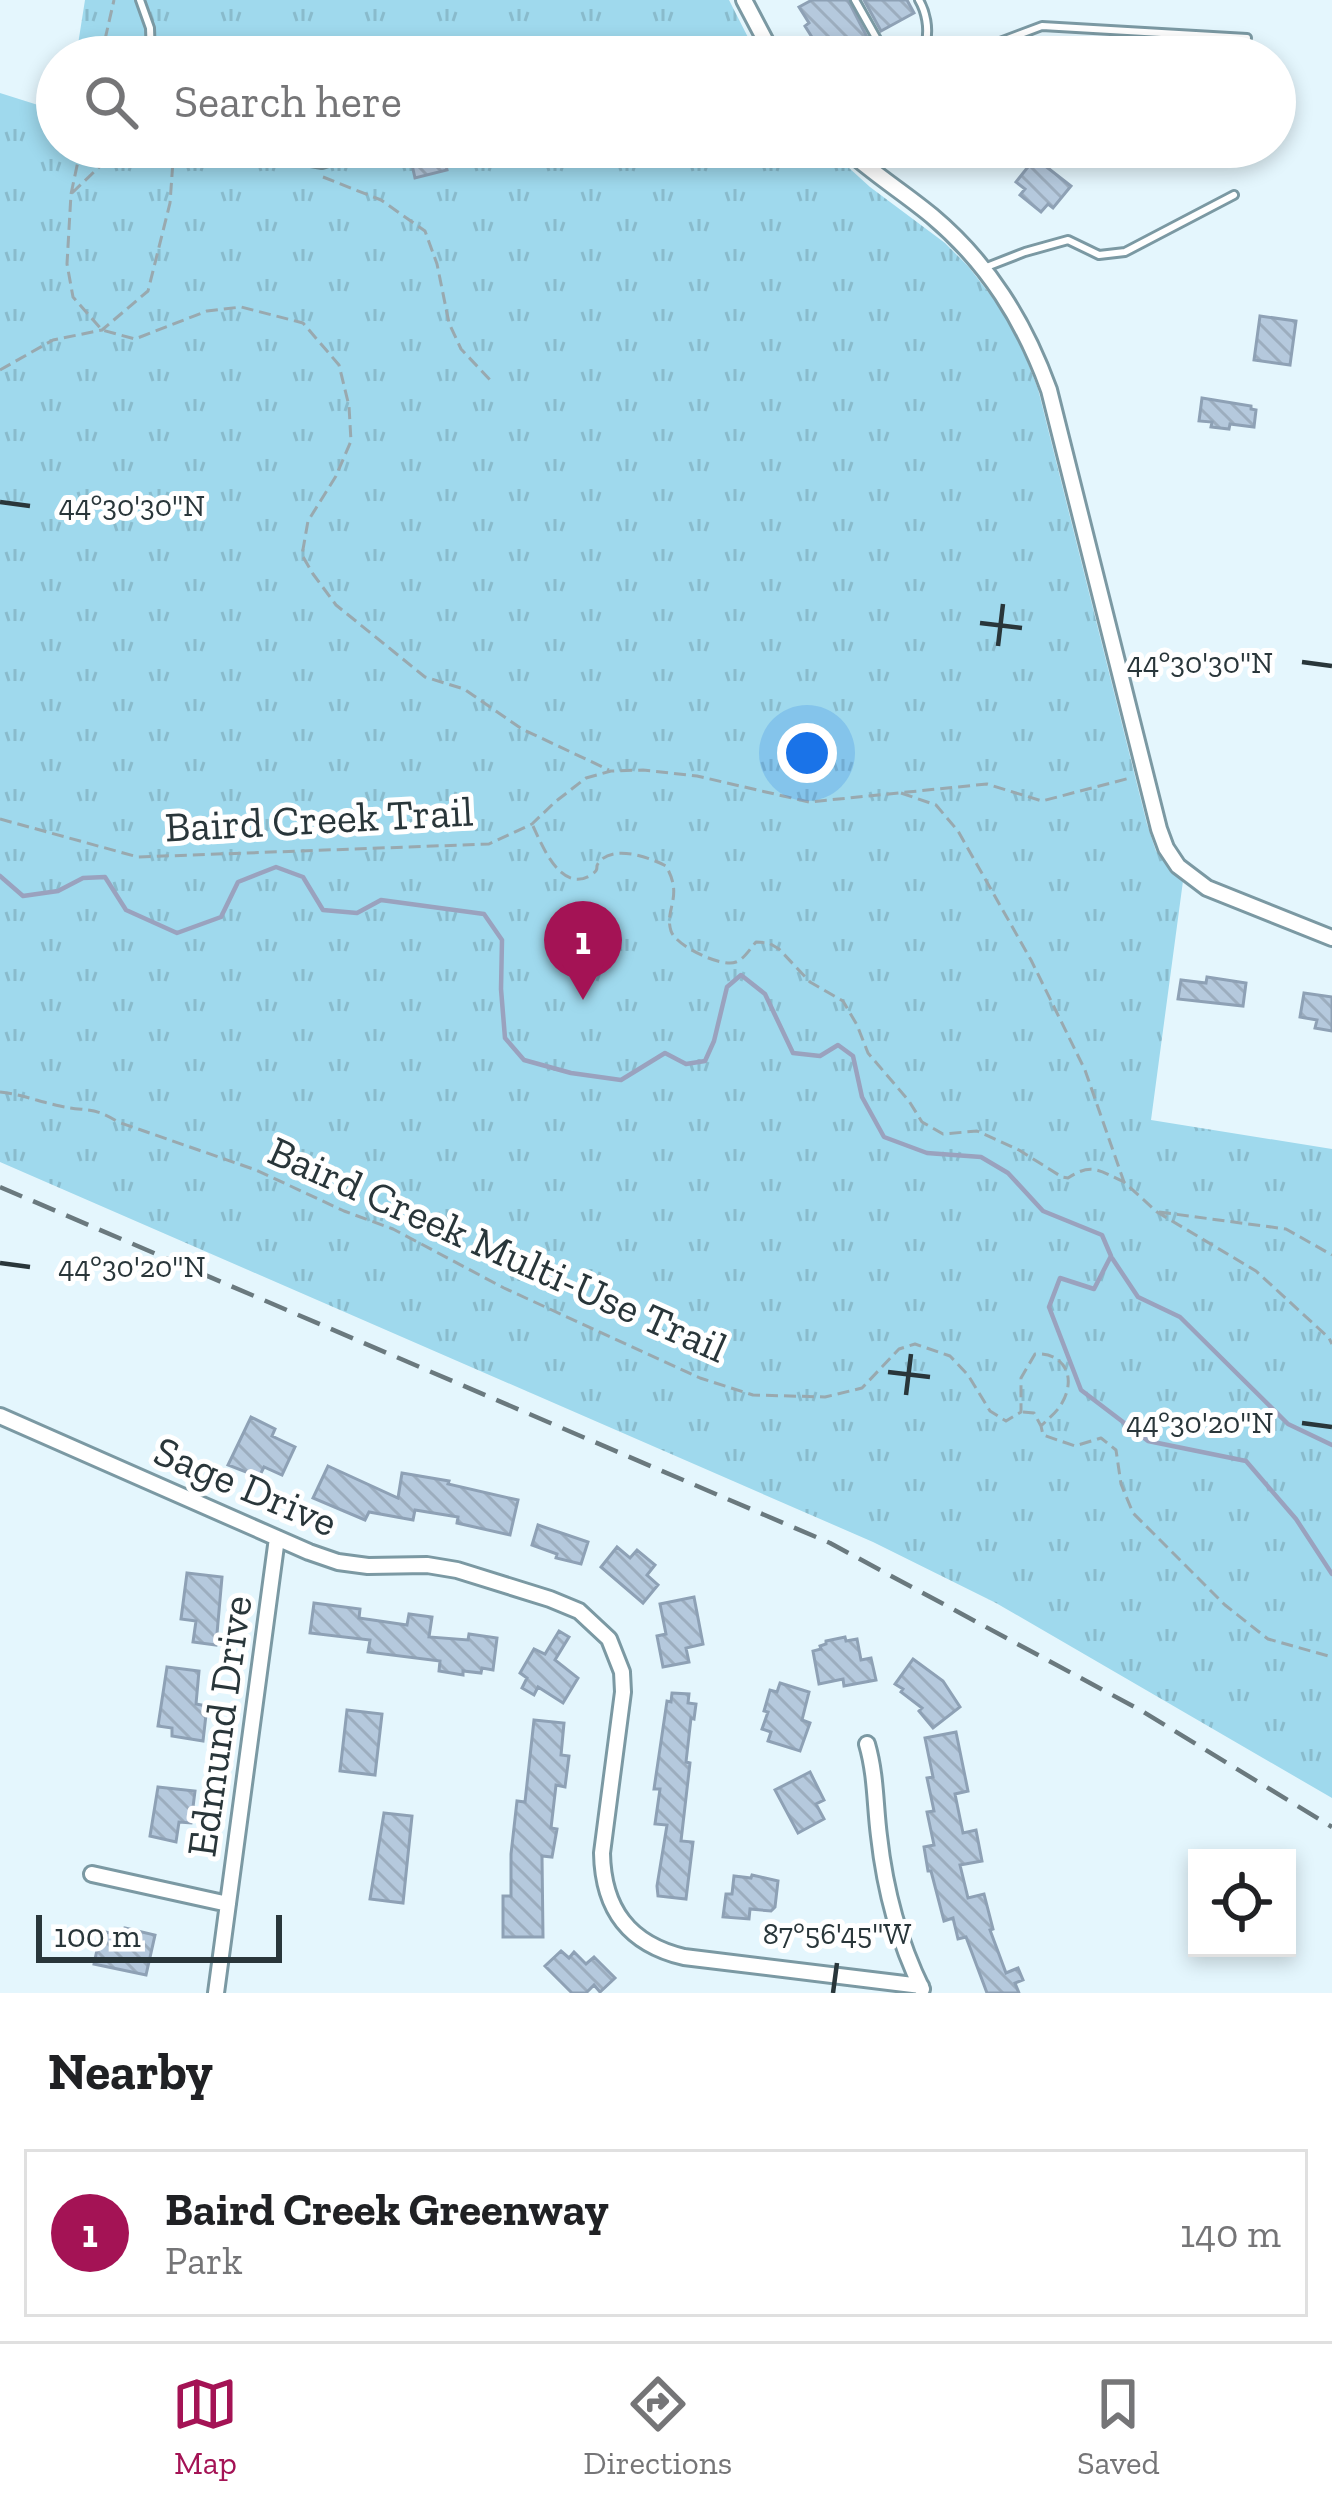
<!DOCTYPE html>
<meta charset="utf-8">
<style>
:root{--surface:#fff;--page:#f2f2f2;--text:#202124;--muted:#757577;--line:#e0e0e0;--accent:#a41355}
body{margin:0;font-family:"Zilla Slab",serif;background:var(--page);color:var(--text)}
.controls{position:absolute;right:36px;bottom:36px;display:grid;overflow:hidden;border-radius:0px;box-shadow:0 6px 18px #0003}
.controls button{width:108px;height:108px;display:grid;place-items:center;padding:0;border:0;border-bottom:3px solid var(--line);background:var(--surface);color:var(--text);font:60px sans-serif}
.scale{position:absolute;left:36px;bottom:30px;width:246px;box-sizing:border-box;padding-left:12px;border:6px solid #29363a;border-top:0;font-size:33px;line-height:42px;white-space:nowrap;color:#29363a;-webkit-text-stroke:9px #fff;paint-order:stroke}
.you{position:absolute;left:807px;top:753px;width:42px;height:42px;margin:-30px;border:9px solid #fff;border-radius:50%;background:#1a73e8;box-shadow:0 0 0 18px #1a73e833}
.badge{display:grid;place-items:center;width:78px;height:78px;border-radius:50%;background:var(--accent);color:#fff;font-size:39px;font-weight:700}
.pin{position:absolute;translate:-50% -99px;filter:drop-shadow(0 3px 6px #0008)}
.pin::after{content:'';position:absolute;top:63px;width:42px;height:36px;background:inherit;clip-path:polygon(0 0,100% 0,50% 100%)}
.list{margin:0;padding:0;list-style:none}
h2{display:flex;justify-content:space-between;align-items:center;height:156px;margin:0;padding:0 48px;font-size:51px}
h2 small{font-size:39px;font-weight:400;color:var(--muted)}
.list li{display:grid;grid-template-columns:78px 1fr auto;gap:36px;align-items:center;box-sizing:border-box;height:168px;margin:0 24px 24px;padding:0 24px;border:3px solid var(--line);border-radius:0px}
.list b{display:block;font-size:45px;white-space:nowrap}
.list p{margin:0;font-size:39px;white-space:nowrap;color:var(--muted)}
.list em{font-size:39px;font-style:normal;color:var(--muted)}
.icon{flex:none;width:66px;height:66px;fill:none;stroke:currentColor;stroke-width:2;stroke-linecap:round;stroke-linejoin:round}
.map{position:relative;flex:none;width:1332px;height:1993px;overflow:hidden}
.search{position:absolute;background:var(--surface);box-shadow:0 6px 18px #0003;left:36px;right:36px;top:36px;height:132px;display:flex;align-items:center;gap:30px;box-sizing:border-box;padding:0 42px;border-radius:66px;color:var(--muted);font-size:45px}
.sheet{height:348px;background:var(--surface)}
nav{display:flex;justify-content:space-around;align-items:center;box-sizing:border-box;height:168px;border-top:3px solid var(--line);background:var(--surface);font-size:33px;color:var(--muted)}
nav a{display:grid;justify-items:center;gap:6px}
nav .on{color:var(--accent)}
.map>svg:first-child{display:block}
</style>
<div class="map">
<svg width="1332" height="1993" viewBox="0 0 1332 1993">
<defs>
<pattern id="park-tufts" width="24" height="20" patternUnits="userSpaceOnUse" patternTransform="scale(3)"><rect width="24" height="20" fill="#9fd9ed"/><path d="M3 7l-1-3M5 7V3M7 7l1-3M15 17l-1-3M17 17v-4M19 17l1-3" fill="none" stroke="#89bbcc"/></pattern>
<pattern id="building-back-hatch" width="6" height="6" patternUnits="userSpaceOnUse" patternTransform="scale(3)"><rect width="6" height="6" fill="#b5c9dd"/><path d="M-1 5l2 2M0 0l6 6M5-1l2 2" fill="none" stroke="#9cadbe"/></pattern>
</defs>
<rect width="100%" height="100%" fill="#e4f6fd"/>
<!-- park -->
<path fill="url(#park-tufts)" d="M 85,0 L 729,0 L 758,57 L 76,57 Z
M 0,93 L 57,111 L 57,147 L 826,147 L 870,187 L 945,243 L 968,266 L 1013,324 L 1038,389 L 1147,824 L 1156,851 L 1183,881 L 1151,1120 L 1332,1149 L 1332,1798 L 996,1603 L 873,1542 L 0,1162 Z"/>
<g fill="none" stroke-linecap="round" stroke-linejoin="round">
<!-- stream -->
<path stroke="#9aa2be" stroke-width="4.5" d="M 0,876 L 23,896 L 58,891 L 83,878 L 105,877 L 126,910 L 177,933 L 221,917 L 238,882 L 276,867 L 303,877 L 323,910 L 357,913 L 381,900 L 484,914 L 502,940 L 501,989 L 505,1038 L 524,1060 L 571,1073 L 621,1080 L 665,1053 L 686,1064 L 705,1061 L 714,1041 L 727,987 L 741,975 L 765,994 L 793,1053 L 820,1056 L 838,1045 L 853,1056 L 862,1097 L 884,1137 L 927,1153 L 981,1157 L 1008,1173 L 1043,1211 L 1102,1235 L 1111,1256 L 1094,1289 L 1060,1278 L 1049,1307 L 1081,1390 L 1148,1441 L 1246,1461 L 1296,1519 L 1332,1574
M 1112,1258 L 1138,1297 L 1180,1317 L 1288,1424 L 1332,1445"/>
</g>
<!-- building -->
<path fill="url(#building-back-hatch)" stroke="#8ea1b5" stroke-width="3" d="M 812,0 L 848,0 L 868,39 L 838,57 L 828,57 L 823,48 L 820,50 L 805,26 L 809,23 L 799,7 Z
M 864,0 L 907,0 L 914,13 L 881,31 Z
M 1046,41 L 1176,46 L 1176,57 L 1045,57 Z
M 408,147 L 442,147 L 447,170 L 415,178 Z
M 1035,158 L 1071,186 L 1053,208 L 1048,204 L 1041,212 L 1020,195 L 1025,189 L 1016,182 Z
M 1260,316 L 1296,321 L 1290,365 L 1254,360 Z
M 1202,398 L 1251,406 L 1251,409 L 1256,410 L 1254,427 L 1230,424 L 1229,429 L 1211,427 L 1212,422 L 1199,421 Z
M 1207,977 L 1246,983 L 1243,1006 L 1178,999 L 1181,980 L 1206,983 Z
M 1304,993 L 1332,997 L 1332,1031 L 1315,1028 L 1317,1020 L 1300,1017 Z
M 251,1417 L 275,1429 L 272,1436 L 295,1447 L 282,1475 L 264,1467 L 259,1477 L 228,1465 Z
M 328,1466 L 398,1498 L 402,1473 L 449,1481 L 448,1484 L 518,1500 L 510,1535 L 457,1523 L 458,1517 L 415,1510 L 413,1520 L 369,1512 L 365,1520 L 313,1498 Z
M 538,1525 L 588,1542 L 581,1564 L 556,1558 L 557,1554 L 532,1545 Z
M 617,1547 L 630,1558 L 637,1550 L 655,1565 L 647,1575 L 658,1585 L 643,1603 L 601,1567 Z
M 187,1573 L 222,1577 L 216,1645 L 193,1642 L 196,1621 L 181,1619 Z
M 694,1597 L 703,1644 L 686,1648 L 689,1662 L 663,1667 L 657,1636 L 666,1634 L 660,1604 Z
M 314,1603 L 360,1609 L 359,1618 L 407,1625 L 409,1614 L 432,1617 L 429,1637 L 468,1640 L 469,1634 L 497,1638 L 493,1670 L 482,1668 L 481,1673 L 463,1671 L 463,1675 L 439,1671 L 440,1661 L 368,1652 L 370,1640 L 310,1633 Z
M 559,1631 L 569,1637 L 555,1660 L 578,1678 L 563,1703 L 538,1687 L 534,1695 L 522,1688 L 527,1678 L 520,1673 L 534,1649 L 545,1654 Z
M 845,1637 L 846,1641 L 857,1639 L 861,1660 L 871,1658 L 876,1680 L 844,1686 L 843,1679 L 819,1684 L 813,1651 L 821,1649 L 820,1646 L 826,1644 L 826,1641 Z
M 913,1659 L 943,1681 L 960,1707 L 933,1728 L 919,1711 L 922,1708 L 901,1692 L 903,1689 L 895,1684 Z
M 167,1667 L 199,1671 L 196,1704 L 207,1706 L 203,1741 L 172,1736 L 172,1728 L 158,1726 Z
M 780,1683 L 809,1692 L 802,1720 L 810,1723 L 800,1751 L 768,1741 L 771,1732 L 762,1729 L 768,1712 L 764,1711 L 770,1690 L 777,1692 Z
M 672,1693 L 689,1694 L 688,1703 L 696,1704 L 694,1719 L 691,1718 L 686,1762 L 690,1763 L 681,1841 L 693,1842 L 686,1899 L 658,1896 L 657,1886 L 667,1825 L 655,1824 L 660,1789 L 654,1789 L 667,1701 L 671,1702 Z
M 347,1710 L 382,1714 L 375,1775 L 340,1771 Z
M 534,1720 L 564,1723 L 561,1755 L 569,1756 L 565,1787 L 556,1785 L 551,1828 L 557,1829 L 552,1857 L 542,1856 L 543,1937 L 503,1937 L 503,1896 L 511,1896 L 511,1854 L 517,1801 L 525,1802 Z
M 956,1732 L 968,1791 L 955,1794 L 963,1833 L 976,1830 L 982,1861 L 960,1865 L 968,1898 L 984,1894 L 993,1929 L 990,1930 L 1006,1973 L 1018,1968 L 1023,1980 L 1015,1983 L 1019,1993 L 987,1993 L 966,1937 L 958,1939 L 953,1918 L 944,1921 L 931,1871 L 928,1871 L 924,1847 L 934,1845 L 927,1812 L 934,1811 L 927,1778 L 933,1777 L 925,1738 Z
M 810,1772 L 824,1800 L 816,1804 L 824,1819 L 798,1833 L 775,1790 Z
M 158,1787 L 195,1791 L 191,1823 L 179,1822 L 176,1842 L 150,1836 Z
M 384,1813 L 412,1816 L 403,1903 L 370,1899 Z
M 752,1875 L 778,1881 L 775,1907 L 771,1911 L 750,1909 L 749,1919 L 723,1917 L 726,1894 L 732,1894 L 734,1876 L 751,1878 Z
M 125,1928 L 155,1935 L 146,1975 L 94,1964 L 101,1931 L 124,1936 Z
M 561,1951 L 569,1958 L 574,1952 L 586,1964 L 594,1957 L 615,1978 L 600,1992 L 594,1985 L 586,1993 L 572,1993 L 545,1966 Z"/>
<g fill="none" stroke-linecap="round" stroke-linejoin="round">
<!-- lane casing -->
<g stroke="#7b99a3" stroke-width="12">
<path id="lane" d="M 140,0 L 150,28 L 151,57
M 855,0 L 887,57
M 893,57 L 926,42 C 929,28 926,12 919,0
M 960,57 L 1042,26 L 1247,38
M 226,147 L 322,164 L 341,158 L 349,147
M 984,268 L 1025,252 L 1068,240 L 1099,255 L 1125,252 L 1234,195"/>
</g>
<!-- street casing -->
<g stroke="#7b99a3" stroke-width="20">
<path id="street" d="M 744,0 L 774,57
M 844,147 C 872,173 903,192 932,216 C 988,263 1024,321 1049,390 L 1159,829 L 1166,848 L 1178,866 L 1207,888 L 1332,938
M 0,1416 L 309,1552 L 338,1562 L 368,1566 L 427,1565 L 457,1570 L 550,1599 L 579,1611 L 609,1639 L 622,1672 L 623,1692 L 602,1853 C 603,1909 629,1944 684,1957 L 921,1986
M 867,1744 C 876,1775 875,1805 879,1836 C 885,1890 898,1940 922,1989
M 92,1874 L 228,1904
M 216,1993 L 277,1538"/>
</g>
<!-- path -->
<path stroke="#99a9af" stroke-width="3" stroke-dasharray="12 6" stroke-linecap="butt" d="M 101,57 L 114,0
M 81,147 L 71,194 L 67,264 L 73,297 L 102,330 L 135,339 L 207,311 L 241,307 L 303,323 L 339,365 L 349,406 L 351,441 L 336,476 L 308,521 L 302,555 L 313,574 L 336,605 L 425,677 L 464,689 L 522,729 L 609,770
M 323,177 L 381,200 L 425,231 L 437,264 L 449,323 L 461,349 L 493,383
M 72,193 L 120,147
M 0,370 L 53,340 L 102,330 L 148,291 L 170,203 L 174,147
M 901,793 L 936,805 L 958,831 L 1031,960 L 1085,1070 L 1124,1182 L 1157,1212 L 1256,1271 L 1329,1338 L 1332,1344
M 0,819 L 138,857 L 489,844 L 532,824 L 555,802 L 586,778 L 611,771 L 643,770 L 697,776 L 809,802 L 987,784 L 1042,801 L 1130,778
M 533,826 C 542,845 561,894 591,875 C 603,867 591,869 602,859 C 618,846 651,858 666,866 C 684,897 664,909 671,931 C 676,946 722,968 736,962 C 744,959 750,949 756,942 L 769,943 L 779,949 L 810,982 L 843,1001 L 857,1025 L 868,1053 L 909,1101 L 922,1122 L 943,1134 L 977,1131 L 1019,1150 L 1062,1177 L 1068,1178 C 1092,1162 1100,1171 1124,1182
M 0,1092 C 21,1094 40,1102 60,1106 C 87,1112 93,1106 118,1122 L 256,1170 L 344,1211 L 393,1229 L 504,1288 L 700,1378 L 753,1395 L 825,1397 L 862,1388 L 899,1349 L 915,1344 L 950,1356 L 968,1375 L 990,1411 L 1006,1421 L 1021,1412 L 1021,1378 L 1035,1354 C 1064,1352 1077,1377 1062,1403 C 1057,1412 1049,1418 1041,1426 L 1043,1435 L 1075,1446 L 1101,1438 L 1116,1450 L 1121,1484 L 1133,1513 L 1225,1605 L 1268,1639 L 1332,1657
M 1159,1212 L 1286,1229 L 1332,1255
M 1023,1412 L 1034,1413 L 1041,1426"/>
<!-- lane -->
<use href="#lane" stroke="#fff" stroke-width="6"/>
<!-- street -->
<use href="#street" stroke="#fff" stroke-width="14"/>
<!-- rail -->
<path stroke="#6a797e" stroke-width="4.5" stroke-dasharray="24 12" stroke-linecap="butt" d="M 0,1187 L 830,1543 L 1142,1711 L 1332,1827"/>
</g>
<!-- ticks -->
<path fill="none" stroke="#29363a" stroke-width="4.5" d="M 0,502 L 30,506M 980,623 L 1022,628M 998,646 L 1003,604M 1302,662 L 1332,666M 0,1263 L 30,1267M 888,1372 L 930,1377M 906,1395 L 911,1354M 1302,1423 L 1332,1427M 833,1993 L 837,1963"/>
<g text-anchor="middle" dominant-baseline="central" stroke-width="10" stroke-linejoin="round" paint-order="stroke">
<!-- street labels -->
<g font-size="42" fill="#29363a" stroke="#fff">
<text transform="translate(319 819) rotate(-3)">Baird Creek Trail</text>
<text transform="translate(498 1249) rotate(24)">Baird Creek Multi-Use Trail</text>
<text transform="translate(246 1486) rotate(23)">Sage Drive</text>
<text transform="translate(219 1726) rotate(-82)">Edmund Drive</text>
</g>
</g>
<g font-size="30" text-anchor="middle" fill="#29363a" stroke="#fff" stroke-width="10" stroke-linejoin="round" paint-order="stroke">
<text x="132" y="516">44°30'30"N</text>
<text x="1200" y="673">44°30'30"N</text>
<text x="132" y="1277">44°30'20"N</text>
<text x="1200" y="1433">44°30'20"N</text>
<text x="837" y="1944">87°56'45"W</text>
</g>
</svg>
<div class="controls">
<button><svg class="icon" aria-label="locate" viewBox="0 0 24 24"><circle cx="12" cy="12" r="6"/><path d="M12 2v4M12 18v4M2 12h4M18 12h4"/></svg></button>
</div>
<div class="scale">100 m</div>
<div class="you"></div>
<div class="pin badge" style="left:583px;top:1000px">1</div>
<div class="search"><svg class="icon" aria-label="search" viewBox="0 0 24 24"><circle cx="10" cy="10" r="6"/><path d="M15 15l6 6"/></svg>Search here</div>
</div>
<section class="sheet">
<h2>Nearby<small></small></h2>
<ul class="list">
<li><span class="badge">1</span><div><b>Baird Creek Greenway</b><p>Park</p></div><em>140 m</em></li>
</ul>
</section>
<nav>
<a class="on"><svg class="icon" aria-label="map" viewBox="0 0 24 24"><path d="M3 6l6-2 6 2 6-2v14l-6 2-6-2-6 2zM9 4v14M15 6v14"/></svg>Map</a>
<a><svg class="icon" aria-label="directions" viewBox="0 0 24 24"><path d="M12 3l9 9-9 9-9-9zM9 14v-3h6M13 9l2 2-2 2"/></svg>Directions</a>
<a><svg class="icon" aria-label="saved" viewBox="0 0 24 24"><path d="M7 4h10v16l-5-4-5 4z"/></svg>Saved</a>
</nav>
